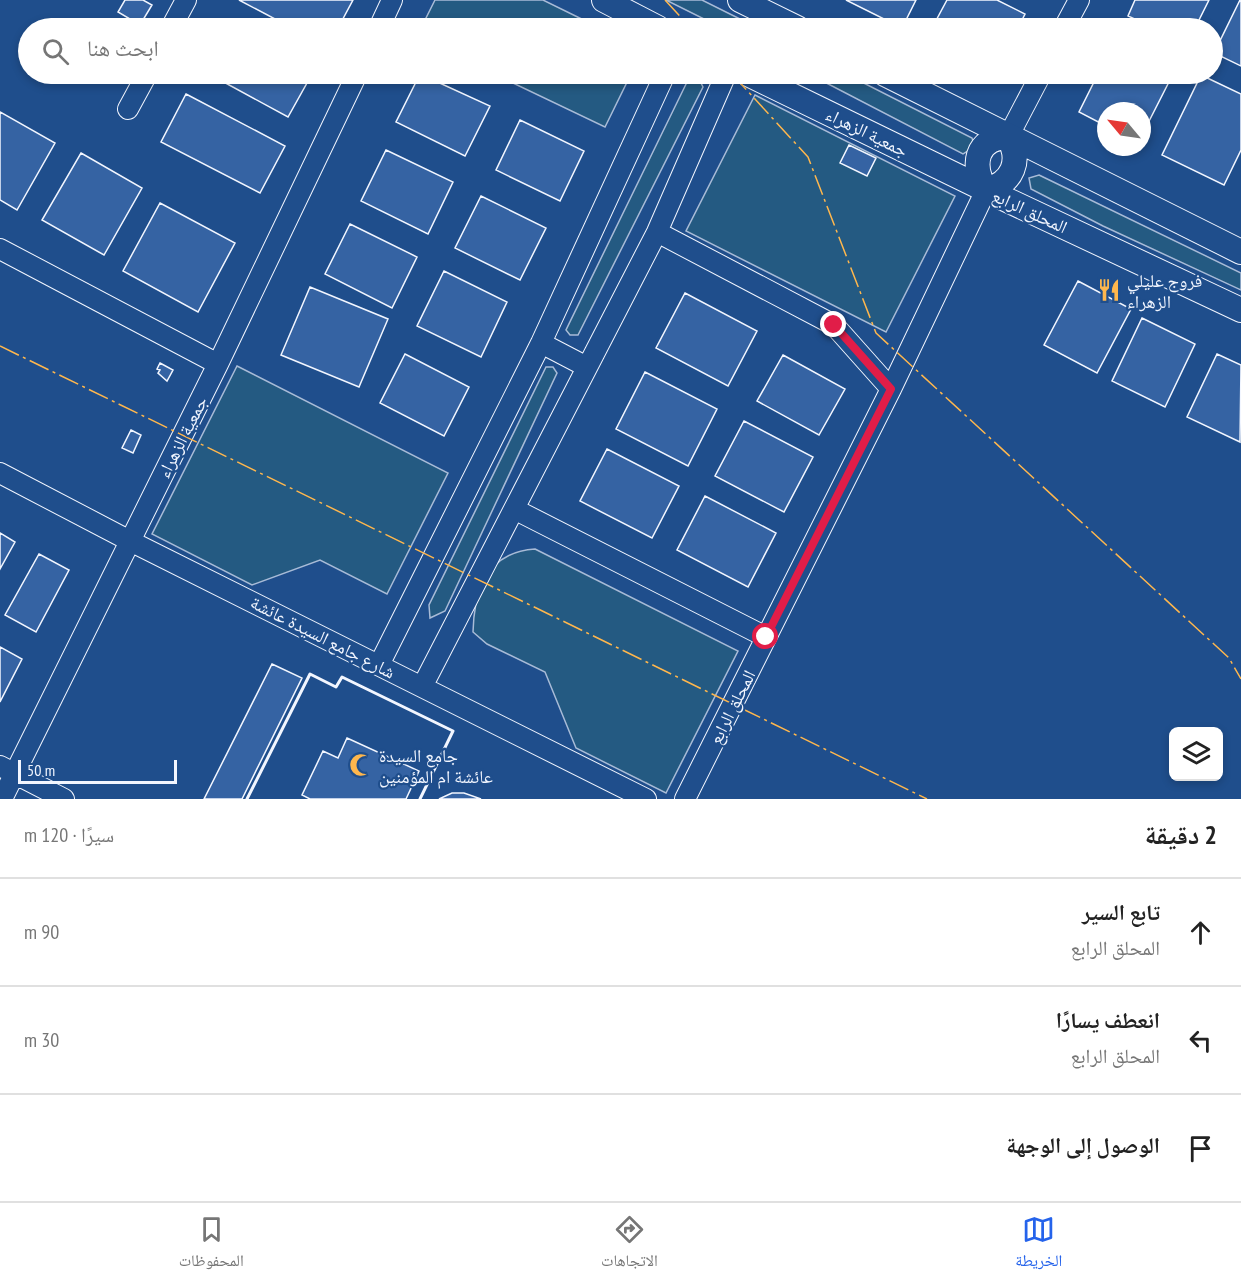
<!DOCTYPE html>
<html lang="ar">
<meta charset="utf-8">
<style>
:root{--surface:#fff;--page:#f6f6f6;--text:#222;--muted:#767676;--line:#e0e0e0;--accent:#2563eb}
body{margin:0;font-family:"PT Sans Narrow","Noto Naskh Arabic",sans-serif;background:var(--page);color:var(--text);direction:rtl}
.controls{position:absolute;right:18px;bottom:18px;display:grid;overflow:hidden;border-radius:9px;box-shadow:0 3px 9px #0003}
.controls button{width:54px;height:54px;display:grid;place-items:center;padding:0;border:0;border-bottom:2px solid var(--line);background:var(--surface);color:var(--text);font:30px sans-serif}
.compass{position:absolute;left:1097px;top:102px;width:54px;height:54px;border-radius:50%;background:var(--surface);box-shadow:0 3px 9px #0003;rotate:299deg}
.scale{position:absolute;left:18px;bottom:15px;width:159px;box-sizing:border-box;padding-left:6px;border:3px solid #f2f6ff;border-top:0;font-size:16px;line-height:21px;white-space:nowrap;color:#f2f6ff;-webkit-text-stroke:4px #1f4e8c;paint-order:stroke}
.stop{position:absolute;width:18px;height:18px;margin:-14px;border:4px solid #e11d48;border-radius:50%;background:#fff}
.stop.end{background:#e11d48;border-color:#fff;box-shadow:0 2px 6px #0008}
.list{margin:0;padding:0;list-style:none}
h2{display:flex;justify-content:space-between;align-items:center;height:78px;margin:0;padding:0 24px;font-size:26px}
h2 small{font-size:20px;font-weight:400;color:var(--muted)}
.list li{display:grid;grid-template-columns:39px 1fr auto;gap:18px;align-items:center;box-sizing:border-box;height:108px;padding:0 24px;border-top:2px solid var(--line)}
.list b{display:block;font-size:22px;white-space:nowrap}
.list p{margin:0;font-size:20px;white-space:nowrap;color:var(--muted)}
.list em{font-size:20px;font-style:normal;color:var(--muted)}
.icon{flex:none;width:33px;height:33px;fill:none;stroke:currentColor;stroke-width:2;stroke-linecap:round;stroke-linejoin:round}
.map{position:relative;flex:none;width:1241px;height:799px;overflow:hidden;direction:ltr}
.search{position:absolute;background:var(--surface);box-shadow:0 3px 9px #0003;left:18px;right:18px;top:18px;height:66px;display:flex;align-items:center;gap:15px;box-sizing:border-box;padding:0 21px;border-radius:33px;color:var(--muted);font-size:22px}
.sheet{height:402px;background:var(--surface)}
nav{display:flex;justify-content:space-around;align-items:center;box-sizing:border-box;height:84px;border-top:2px solid var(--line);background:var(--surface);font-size:16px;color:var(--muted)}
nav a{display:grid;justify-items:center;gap:3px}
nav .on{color:var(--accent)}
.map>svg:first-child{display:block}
</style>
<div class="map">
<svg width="1241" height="799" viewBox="0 0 1241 799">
<rect width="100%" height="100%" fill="#1f4e8c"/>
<!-- green -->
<path fill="#245a82" stroke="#a8bbd7" stroke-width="1.5" d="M 435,0 L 543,0 L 600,28 L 421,28 Z
M 666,0 L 702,0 L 758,28 L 722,28 Z
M 494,74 L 631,74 L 605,127 Z
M 809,74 L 846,74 L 972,138 L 975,147 L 963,154 Z
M 698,77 L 703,87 L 578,335 L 570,335 L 566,330 L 688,80 Z
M 755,95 L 955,196 L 886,332 L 686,231 Z
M 1039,175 L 1241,273 L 1241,290 L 1103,226 L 1031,189 L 1029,178 Z
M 237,366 L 448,473 L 387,594 L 320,560 L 252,585 L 152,534 Z
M 546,367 L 553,367 L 557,373 L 445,611 L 430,618 L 429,605 Z
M 535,549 L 738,651 L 666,793 L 576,748 L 545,672 L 487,644 L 473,632 C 474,589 488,552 535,549 Z"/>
<!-- building -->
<path fill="#3563a3" stroke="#f2f6ff" stroke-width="1.5" d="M 125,0 L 143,0 L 152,5 L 140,25 L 118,12 Z
M 239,0 L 353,0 L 338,28 L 292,28 Z
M 846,0 L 916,0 L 902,28 Z
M 947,0 L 997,0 L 1025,14 L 1018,28 L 932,28 Z
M 1135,0 L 1209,0 L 1195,28 L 1154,28 L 1128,16 Z
M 1240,0 L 1241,0 L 1241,66 L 1214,53 Z
M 209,74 L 312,74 L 288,117 Z
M 420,74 L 490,106 L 465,156 L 396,122 Z
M 1098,74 L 1173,74 L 1142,135 L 1142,111 L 1106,111 L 1106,126 L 1079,112 Z
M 1201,75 L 1241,94 L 1241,150 L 1224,185 L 1162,155 Z
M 186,94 L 285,146 L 260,193 L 161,142 Z
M 0,112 L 55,143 L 17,210 L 0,200 Z
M 520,120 L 584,151 L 560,201 L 496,170 Z
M 849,145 L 876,158 L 867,176 L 840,163 Z
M 386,150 L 453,182 L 428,234 L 361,201 Z
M 81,153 L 142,188 L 104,255 L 42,220 Z
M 481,196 L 546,228 L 520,280 L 455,248 Z
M 160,203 L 235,243 L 198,312 L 123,271 Z
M 350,224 L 417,257 L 392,308 L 325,274 Z
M 444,271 L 507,302 L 481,357 L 417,326 Z
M 1078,281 L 1131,309 L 1097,373 L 1044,345 Z
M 310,287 L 388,319 L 359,387 L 281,355 Z
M 685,293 L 757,331 L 728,386 L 656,348 Z
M 1142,318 L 1195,344 L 1165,407 L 1112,381 Z
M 405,354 L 469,387 L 444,436 L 380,403 Z
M 1217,354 L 1241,365 L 1240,442 L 1187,417 Z
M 783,355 L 845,389 L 819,435 L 757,401 Z
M 160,363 L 173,370 L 167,381 L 158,373 L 160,370 L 157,369 Z
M 645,372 L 717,409 L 688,466 L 616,429 Z
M 744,421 L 813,457 L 784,512 L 715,476 Z
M 131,430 L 141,435 L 133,453 L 122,448 Z
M 607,449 L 679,486 L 652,538 L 580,501 Z
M 705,496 L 776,533 L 748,587 L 677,550 Z
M 0,533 L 15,542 L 0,569 Z
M 39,554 L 69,570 L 36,632 L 5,615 Z
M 0,647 L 22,659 L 0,702 Z
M 272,664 L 302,678 L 242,799 L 204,799 Z
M 347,738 L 419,771 L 406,799 L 310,799 L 302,795 L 323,751 L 338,758 Z
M 452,793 L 464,793 L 481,799 L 439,799 Z"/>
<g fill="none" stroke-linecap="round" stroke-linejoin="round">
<!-- minor casing -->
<g stroke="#f2f6ff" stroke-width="22">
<path id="minor" d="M 171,28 L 186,0
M 379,28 L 392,0
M 1064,28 L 1079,0
M 128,109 L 147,74
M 1008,137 L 1041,74
M 657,232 L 834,325 L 891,389
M 0,249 L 218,364
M 541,343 L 587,367
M 0,473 L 130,541 L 646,799
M 514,509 L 766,637
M 379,665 L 541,343 L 665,74
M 422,687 L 657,232 L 726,74
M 0,766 L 64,799
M 2,799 L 218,364 L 357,74
M 685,799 L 891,389 L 986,190"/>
</g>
<!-- tertiary casing -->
<g stroke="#f2f6ff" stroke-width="26">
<path id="tertiary" d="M 604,0 L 658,28
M 740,0 L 797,28
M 748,74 L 986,190 L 1241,310
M 885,74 L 1241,252
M 986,190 C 971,166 975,138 1008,137
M 986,190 C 1013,183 1022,160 1008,137"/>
</g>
<!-- minor -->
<use href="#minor" stroke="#1f4e8c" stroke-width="20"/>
<!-- tertiary -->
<use href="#tertiary" stroke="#1f4e8c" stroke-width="24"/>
<!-- wall -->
<path stroke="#f2f6ff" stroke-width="3" d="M 247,799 L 310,674 L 336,687 L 342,677 L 453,731 L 420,799"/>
<!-- power -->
<path stroke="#ffb74d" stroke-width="1.5" stroke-dasharray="21 4.5 3 4.5" stroke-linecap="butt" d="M 665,0 L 691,28
M 732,74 L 808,157 L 876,333 L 1229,658 L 1241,679
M 0,346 L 927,799"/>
</g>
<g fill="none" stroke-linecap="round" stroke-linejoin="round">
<!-- route -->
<path stroke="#e11d48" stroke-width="8" d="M 766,637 L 891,389 L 834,325"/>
</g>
<!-- icons -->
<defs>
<g id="restaurant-bare" transform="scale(1.8)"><path d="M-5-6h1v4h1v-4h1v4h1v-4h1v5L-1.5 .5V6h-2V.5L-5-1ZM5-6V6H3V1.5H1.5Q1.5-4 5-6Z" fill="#ffb74d" stroke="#1f4e8c" stroke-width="2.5" paint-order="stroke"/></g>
<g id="mosque-bare" transform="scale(1.8)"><path d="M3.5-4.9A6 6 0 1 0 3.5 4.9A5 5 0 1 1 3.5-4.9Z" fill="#ffb74d" stroke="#1f4e8c" stroke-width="2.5" paint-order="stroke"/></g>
</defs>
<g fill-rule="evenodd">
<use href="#restaurant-bare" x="1109" y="290"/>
<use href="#mosque-bare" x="361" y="765"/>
</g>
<g text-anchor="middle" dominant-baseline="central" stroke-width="4.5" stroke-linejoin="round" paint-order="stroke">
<!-- street labels -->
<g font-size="18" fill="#f2f6ff" stroke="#1f4e8c">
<text transform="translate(867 132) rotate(26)">جمعية الزهراء</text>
<text transform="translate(1030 211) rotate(25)">المحلق الرابع</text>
<text transform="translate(182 437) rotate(-63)">جمعية الزهراء</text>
<text transform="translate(323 637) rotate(27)">شارع جامع السيدة عائشة</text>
<text transform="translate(732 707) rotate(-63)">المحلق الرابع</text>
</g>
<!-- poi labels -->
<g font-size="18" fill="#f2f6ff" stroke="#1f4e8c" text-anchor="start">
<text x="1127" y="280">فروج عليلي<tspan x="1127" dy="21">الزهراء</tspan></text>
<text x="379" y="755">جامع السيدة<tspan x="379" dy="21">عائشة ام المؤمنين</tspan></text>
</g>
</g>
</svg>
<div class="controls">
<button><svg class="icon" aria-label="layers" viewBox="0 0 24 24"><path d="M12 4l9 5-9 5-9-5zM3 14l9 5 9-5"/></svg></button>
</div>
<svg class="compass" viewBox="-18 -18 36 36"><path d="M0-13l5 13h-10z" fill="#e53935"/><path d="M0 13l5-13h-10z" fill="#767676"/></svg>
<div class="scale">50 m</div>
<div class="stop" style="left:766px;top:637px"></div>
<div class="stop end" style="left:834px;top:325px"></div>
<div class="search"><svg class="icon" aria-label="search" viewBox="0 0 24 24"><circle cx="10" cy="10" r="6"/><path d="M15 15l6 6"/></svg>ابحث هنا</div>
</div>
<section class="sheet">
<h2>2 دقيقة<small>سيرًا · 120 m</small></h2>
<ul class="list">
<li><svg class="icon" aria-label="ahead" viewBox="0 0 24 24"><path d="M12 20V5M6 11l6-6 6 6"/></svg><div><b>تابع السير</b><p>المحلق الرابع</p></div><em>90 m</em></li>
<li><svg class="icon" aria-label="left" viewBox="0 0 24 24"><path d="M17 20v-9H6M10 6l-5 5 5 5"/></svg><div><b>انعطف يسارًا</b><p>المحلق الرابع</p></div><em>30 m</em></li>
<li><svg class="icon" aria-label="arrive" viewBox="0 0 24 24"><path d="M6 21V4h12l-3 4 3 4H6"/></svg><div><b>الوصول إلى الوجهة</b></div></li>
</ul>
</section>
<nav>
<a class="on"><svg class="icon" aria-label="map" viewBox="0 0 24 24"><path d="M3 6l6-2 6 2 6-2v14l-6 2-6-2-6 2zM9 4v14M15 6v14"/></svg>الخريطة</a>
<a><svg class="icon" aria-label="directions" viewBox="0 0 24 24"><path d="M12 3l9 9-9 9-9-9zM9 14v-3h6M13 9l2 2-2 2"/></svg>الاتجاهات</a>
<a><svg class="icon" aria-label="saved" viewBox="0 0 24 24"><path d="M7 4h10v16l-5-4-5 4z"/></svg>المحفوظات</a>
</nav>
